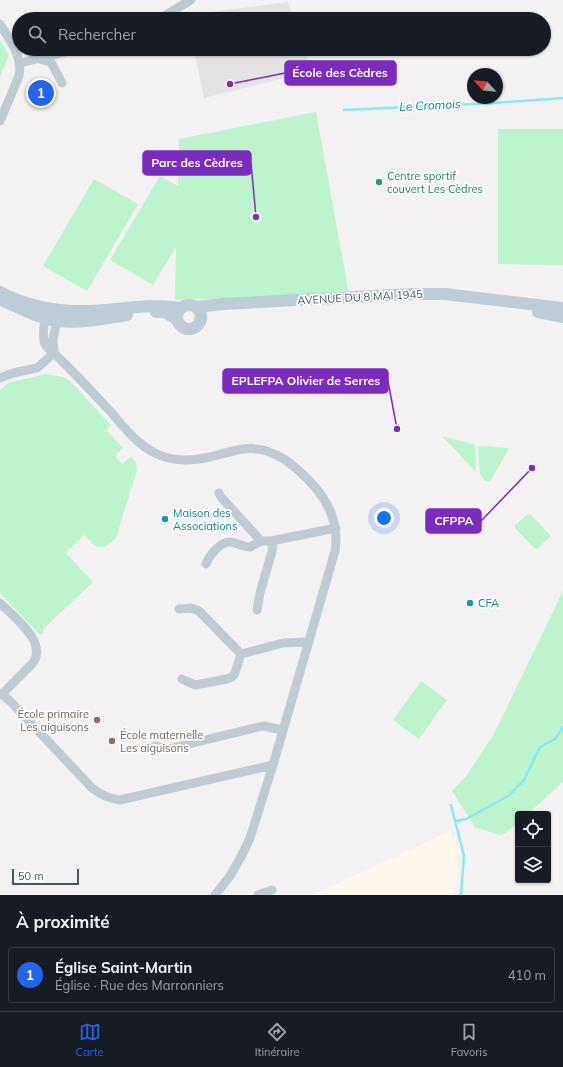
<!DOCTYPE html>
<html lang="fr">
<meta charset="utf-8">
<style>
:root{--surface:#171b24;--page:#242831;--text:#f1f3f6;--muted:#9ea1a6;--line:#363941;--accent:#2563eb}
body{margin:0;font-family:Mulish,sans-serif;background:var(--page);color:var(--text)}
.controls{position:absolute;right:12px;bottom:12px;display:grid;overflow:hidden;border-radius:4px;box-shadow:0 1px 3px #0004}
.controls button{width:36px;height:36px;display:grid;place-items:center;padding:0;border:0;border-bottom:1px solid var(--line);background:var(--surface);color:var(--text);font:20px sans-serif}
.compass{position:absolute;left:467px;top:68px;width:36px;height:36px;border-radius:50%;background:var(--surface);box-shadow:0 1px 3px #0004;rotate:296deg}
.scale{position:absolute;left:12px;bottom:10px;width:67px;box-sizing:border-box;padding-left:4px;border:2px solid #475761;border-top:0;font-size:11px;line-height:14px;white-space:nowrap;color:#475761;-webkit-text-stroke:3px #fff;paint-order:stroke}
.you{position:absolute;left:384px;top:518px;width:14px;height:14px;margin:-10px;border:3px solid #fff;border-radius:50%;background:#1a73e8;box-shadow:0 0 0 6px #1a73e833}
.badge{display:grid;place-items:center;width:26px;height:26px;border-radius:50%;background:var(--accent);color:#fff;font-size:13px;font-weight:700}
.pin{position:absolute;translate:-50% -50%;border:2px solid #fff;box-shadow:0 1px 4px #0006}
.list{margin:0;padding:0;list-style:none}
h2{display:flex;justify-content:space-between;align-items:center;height:52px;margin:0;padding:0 16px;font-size:17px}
h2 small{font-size:13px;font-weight:400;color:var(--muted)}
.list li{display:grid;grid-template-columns:26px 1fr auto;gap:12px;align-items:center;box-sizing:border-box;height:56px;margin:0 8px 8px;padding:0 8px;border:1px solid var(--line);border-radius:4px}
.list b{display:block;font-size:15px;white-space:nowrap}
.list p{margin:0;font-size:13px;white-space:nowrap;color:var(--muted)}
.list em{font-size:13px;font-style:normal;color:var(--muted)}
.icon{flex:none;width:22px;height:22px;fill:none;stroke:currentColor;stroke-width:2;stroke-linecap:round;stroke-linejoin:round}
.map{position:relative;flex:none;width:563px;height:895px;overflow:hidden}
.search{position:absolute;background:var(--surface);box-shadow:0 1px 3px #0004;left:12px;right:12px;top:12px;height:44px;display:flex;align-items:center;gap:10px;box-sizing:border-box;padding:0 14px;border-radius:22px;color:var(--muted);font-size:15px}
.sheet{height:116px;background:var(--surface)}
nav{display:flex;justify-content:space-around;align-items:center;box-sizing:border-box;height:56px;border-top:1px solid var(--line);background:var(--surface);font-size:11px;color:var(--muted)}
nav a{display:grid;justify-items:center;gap:2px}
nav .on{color:var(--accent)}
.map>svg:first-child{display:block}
</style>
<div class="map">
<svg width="563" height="895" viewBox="0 0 563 895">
<rect width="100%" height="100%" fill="#f4f1f2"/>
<!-- commercial -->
<path fill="#fef7eb" d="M 450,831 L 454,837 L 459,852 L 458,878 L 455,895 L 313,895 Z"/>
<!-- education -->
<path fill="#e5e2e4" d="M 288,2 L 294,19 L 188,19 L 188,15 Z
M 194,49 L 304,49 L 312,71 L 204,98 Z"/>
<!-- green -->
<path fill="#bdf4cd" d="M 0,41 L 9,55 L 0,77 Z
M 316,112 L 349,294 L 175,300 L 176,247 L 153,285 L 110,260 L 160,176 L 178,186 L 179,139 Z
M 498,129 L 563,129 L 563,265 L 498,264 Z
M 94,179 L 138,204 L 87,291 L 43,266 Z
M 46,374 L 63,377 L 71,382 L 111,425 L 106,430 L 123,448 L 115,456 L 122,464 L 131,457 L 136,462 L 137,470 L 116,538 L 105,547 L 96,547 L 84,535 L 66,553 L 93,582 L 43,629 L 43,633 L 40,635 L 0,593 L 0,390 L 8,383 Z
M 442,436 L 475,445 L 476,472 Z
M 478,446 L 509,448 L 490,482 L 485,481 L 480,474 Z
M 528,514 L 530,514 L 550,535 L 550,537 L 537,549 L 535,549 L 515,528 L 515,525 Z
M 563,591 L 563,782 L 528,814 L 518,814 L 518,823 L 504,834 L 499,835 L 475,827 L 452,791 L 467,775 L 494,734 Z
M 421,681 L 447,700 L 419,739 L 393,720 Z"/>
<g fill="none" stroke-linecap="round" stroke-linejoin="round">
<!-- stream -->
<path stroke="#86eaf6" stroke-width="2.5" d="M 344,110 L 494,103 L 563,98
M 451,805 L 464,856 L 461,895
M 455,821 L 466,819 L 508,796 L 524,780 L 540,747 L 555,739 L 563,727"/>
<!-- street -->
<path stroke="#becbd2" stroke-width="9" d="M 159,19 L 191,0
M 0,24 C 10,41 23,56 19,76 L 0,121
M 39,59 L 51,62 L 62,83
M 20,63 L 78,49
M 47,313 C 44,323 41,337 46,346 C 69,366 89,389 110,411 C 124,427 137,445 157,454 C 174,462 192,461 210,457 C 221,454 232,451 243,449 C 273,445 296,466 315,487 C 331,506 339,526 335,551 L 273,765 L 250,838 L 242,855 L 230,876 L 215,895
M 54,353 L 53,339 L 58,315
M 0,378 L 13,373 L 37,368 L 54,353
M 219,493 L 221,497 L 261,541 L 271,541 L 336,528
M 206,564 C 209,556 219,543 229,542 C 236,542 243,547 250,547 L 261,541
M 0,603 C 14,617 49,643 32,664 L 2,694
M 179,609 L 191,608 L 199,611 L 241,654 L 283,643 L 309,642
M 257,610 L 260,593 L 273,548 L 271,541
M 182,679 L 195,685 L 227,679 L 232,677 L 235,673 L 241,654
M 0,693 L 10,701 L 92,788 C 101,795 109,799 120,800 L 273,765
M 155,746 L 168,749 L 263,726 L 283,730
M 258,895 L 272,890"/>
<!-- secondary -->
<path stroke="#bdccd7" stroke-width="12" d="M 0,292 C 27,306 58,312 89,311 C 119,310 149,303 180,308
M 4,301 C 17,307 30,314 44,318 C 70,326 101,319 127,315
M177 317a12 12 0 1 1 24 0a12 12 0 1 1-24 0Z
M 196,307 L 223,304 L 412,294 L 445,294 L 563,308
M 156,312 L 165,312 L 176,319
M 538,312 L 563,317"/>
</g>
<!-- markers -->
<circle fill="#2e9e5b" stroke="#fff" stroke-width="1.5" cx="379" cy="182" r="4"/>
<g fill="#0f9aa8" stroke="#fff" stroke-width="1.5">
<circle cx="165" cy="519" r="4"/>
<circle cx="470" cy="603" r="4"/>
</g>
<g fill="#8d6e63" stroke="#fff" stroke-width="1.5">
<circle cx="97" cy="720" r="4"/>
<circle cx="112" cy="741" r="4"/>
</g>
<g text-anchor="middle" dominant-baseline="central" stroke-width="3.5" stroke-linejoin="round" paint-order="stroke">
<!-- leisure labels -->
<g font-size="11" fill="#27864d" stroke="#fff" text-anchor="start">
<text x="387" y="176">Centre sportif<tspan x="387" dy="13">couvert Les Cèdres</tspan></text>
</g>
<!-- street labels -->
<g font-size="11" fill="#475761" stroke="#fff">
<text transform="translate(360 297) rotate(-3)">AVENUE DU 8 MAI 1945</text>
</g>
<!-- culture labels -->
<g font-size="11" fill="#0d838f" stroke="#fff" text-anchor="start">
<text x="173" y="513">Maison des<tspan x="173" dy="13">Associations</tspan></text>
<text x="478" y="603">CFA</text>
</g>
<!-- education labels -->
<g font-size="11" fill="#785e54" stroke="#fff" text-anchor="end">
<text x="89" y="714">École primaire<tspan x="89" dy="13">Les aiguisons</tspan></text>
<text x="120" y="735" text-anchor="start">École maternelle<tspan x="120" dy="13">Les aiguisons</tspan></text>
</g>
<!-- water labels -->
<g font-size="12" font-style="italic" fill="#048290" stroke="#fff">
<text transform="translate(430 105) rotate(-3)">Le Cromois</text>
</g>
</g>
<!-- callouts -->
<path fill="none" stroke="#7b2cbf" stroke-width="1.5" d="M230 84L285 73M256 217L251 163M397 429L388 381M532 468L481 521"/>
<g fill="#7b2cbf" stroke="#fff" stroke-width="1.5">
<circle cx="230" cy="84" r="4"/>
<circle cx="256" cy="217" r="4"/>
<circle cx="397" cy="429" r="4"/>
<circle cx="532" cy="468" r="4"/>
</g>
<g fill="#7b2cbf" stroke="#7b2cbf" stroke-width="1.5">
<rect x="285" y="61" width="111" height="24" rx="4"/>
<rect x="143" y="151" width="108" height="24" rx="4"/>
<rect x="223" y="369" width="165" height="24" rx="4"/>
<rect x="426" y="509" width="55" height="24" rx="4"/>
</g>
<g font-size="12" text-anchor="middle" font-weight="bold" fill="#fff">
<text x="340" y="77">École des Cèdres</text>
<text x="197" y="167">Parc des Cèdres</text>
<text x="306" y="385">EPLEFPA Olivier de Serres</text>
<text x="454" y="525">CFPPA</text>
</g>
</svg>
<div class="controls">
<button><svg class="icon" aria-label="locate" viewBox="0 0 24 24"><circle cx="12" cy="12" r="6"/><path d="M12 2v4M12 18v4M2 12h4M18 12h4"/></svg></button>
<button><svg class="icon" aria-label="layers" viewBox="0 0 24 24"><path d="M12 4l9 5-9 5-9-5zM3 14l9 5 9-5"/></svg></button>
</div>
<svg class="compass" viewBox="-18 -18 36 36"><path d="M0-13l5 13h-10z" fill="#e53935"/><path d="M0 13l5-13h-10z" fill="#9ea1a6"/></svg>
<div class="scale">50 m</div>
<div class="you"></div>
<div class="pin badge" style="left:41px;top:93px">1</div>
<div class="search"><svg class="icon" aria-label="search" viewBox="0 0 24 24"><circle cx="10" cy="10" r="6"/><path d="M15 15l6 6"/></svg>Rechercher</div>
</div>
<section class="sheet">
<h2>À proximité<small></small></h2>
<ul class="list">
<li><span class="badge">1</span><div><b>Église Saint-Martin</b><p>Église · Rue des Marronniers</p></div><em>410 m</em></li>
</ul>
</section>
<nav>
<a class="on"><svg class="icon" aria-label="map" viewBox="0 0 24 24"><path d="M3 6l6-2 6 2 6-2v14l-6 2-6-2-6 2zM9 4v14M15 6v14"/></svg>Carte</a>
<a><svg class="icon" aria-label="directions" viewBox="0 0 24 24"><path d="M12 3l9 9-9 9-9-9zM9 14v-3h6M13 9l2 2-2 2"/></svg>Itinéraire</a>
<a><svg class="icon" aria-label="saved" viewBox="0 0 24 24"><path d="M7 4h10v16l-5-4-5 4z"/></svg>Favoris</a>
</nav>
